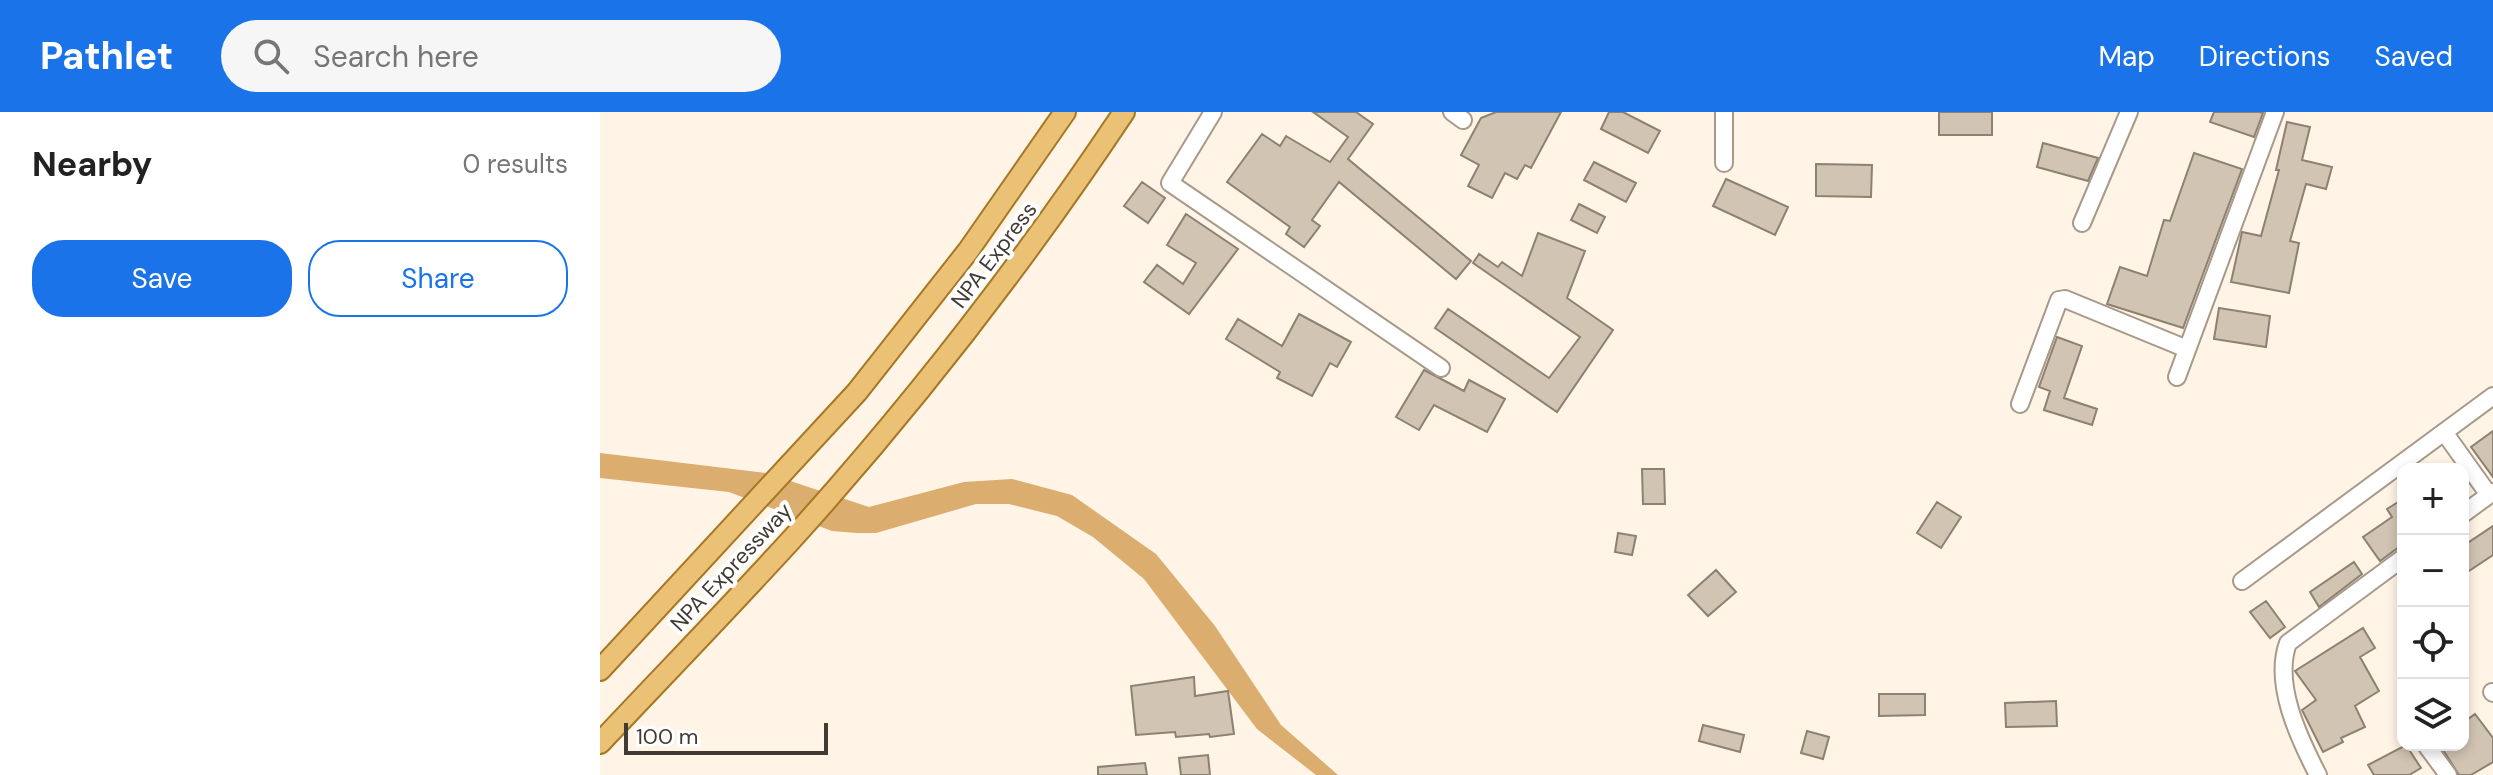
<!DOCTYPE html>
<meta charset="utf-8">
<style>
:root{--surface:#fff;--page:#f6f6f6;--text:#222;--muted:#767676;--line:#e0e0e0;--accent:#1a73e8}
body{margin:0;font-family:"DM Sans",sans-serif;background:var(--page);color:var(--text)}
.controls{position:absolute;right:24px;bottom:24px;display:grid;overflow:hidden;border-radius:16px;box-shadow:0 4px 12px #0003}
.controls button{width:72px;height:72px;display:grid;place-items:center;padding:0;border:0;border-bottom:2px solid var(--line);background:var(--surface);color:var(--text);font:40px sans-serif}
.scale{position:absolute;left:24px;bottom:20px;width:204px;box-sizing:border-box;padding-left:8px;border:4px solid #413b34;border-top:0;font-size:22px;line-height:28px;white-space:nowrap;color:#413b34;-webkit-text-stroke:6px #fff;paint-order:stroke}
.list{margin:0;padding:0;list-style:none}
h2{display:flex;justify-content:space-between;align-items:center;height:104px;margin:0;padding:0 32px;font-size:34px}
h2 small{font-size:26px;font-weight:400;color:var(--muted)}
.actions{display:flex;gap:16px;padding:24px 32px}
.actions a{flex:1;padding:18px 0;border:2px solid var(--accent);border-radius:32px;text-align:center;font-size:28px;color:var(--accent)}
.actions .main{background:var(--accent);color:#fff}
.icon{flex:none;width:44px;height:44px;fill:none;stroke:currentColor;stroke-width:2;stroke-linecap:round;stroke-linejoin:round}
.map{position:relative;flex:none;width:1893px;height:663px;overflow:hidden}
header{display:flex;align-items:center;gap:48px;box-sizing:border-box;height:112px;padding:0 40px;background:var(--accent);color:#fff}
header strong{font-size:38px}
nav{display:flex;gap:44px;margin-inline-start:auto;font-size:28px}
.search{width:560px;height:72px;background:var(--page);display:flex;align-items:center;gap:20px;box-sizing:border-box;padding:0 28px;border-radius:44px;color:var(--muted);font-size:30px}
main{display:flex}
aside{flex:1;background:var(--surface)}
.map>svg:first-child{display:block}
</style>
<header>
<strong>Pathlet</strong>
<div class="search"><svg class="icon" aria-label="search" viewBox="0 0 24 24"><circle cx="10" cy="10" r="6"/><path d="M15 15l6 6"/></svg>Search here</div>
<nav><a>Map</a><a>Directions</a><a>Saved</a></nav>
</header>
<main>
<aside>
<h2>Nearby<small>0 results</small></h2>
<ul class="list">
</ul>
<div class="actions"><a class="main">Save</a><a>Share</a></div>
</aside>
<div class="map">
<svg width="1893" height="663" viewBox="0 0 1893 663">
<rect width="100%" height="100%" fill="#fff4e5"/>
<!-- water -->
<path fill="#dbad6e" d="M 0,341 L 166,361 L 269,395 L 364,370 L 412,367 L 472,383 L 556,442 L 615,514 L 681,613 L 738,663 L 716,663 L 657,617 L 544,467 L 493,425 L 457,404 L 409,392 L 376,392 L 276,421 L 257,421 L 232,419 L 129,380 L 0,366 Z"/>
<!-- building -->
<path fill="#d1c4b2" stroke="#8d8171" stroke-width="2" d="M 713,0 L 756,0 L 773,12 L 748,47 L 871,149 L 856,167 L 739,70 L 712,108 L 720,114 L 704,135 L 686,122 L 690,115 L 627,70 L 662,22 L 680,34 L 686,24 L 730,50 L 748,25 Z
M 896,0 L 961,0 L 931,56 L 925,53 L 917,67 L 905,61 L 892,86 L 868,74 L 879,53 L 861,43 L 881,6 Z
M 1009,0 L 1023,0 L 1060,19 L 1048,41 L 1001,17 Z
M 1339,0 L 1392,0 L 1392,23 L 1339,23 Z
M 1614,0 L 1659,0 L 1663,1 L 1654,25 L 1610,10 Z
M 1687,10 L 1710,15 L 1702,48 L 1732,55 L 1726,77 L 1706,72 L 1690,129 L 1699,131 L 1689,181 L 1631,170 L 1642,120 L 1661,124 L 1679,58 L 1676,58 Z
M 1443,31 L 1498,46 L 1488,69 L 1437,55 Z
M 1594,41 L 1642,57 L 1583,216 L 1507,192 L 1520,155 L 1547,164 L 1564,108 L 1570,109 Z
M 994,50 L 1036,71 L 1026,90 L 984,68 Z
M 1216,52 L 1272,53 L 1271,85 L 1216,84 Z
M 1126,67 L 1188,95 L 1175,123 L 1113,94 Z
M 542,70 L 565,86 L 548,111 L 524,94 Z
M 979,92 L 1005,105 L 997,121 L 971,108 Z
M 586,102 L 638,137 L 589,202 L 544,170 L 557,153 L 583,172 L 596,151 L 567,133 Z
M 938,121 L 985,139 L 967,186 L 1013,218 L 957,300 L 835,216 L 848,197 L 949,266 L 980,225 L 873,151 L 879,142 L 898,155 L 902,150 L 922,164 Z
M 1619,196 L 1670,204 L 1666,235 L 1614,227 Z
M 699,202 L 751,230 L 737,255 L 730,251 L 712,284 L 677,266 L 680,260 L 626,227 L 638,207 L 682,234 Z
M 1457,225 L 1482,234 L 1464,286 L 1497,297 L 1492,313 L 1444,298 L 1450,279 L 1439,275 Z
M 824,258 L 864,279 L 869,268 L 905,287 L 887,320 L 834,293 L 819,318 L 796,305 Z
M 1893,319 L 1893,365 L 1871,335 Z
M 1042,357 L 1064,357 L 1065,392 L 1043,392 Z
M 1803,387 L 1803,432 L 1780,449 L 1763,425 L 1792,405 L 1787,397 Z
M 1337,390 L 1361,405 L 1341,436 L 1317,421 Z
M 1893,414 L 1893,443 L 1863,463 L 1863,434 Z
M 1018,421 L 1036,424 L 1032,443 L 1015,440 Z
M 1754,450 L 1762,462 L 1719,495 L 1710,480 Z
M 1116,458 L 1136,480 L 1108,504 L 1088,483 Z
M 1666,489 L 1685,515 L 1670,526 L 1650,500 Z
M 1763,516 L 1775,536 L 1760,545 L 1779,579 L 1755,594 L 1765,615 L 1741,626 L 1743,630 L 1723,640 L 1702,598 L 1716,588 L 1695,559 Z
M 594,565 L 595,584 L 628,579 L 634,622 L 610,625 L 609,622 L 576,625 L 575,620 L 536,623 L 531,574 Z
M 1279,582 L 1325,582 L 1325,603 L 1279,604 Z
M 1456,589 L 1457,614 L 1406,615 L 1405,591 Z
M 1875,602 L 1893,626 L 1893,650 L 1871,663 L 1859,663 L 1840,633 L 1863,633 L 1863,611 Z
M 1103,613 L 1144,623 L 1140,640 L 1099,629 Z
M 1207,619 L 1229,625 L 1223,647 L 1201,641 Z
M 1806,633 L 1821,656 L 1809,663 L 1774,663 L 1768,653 Z
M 608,643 L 610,663 L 581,663 L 579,646 Z
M 545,651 L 547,663 L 498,663 L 498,655 Z"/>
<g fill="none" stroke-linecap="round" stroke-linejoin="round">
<!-- minor casing -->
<g stroke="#a79a8a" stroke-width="20">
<path id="minor" d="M 613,0 L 570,71 L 841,256
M 852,0 L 863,8
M 1124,0 L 1124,51
M 1482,111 L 1529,0
M 1577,265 L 1675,0
M 1420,292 L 1459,188 L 1465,187 L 1587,237
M 1844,320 L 1889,383
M 1863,402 L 1893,380
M 1642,469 L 1893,284
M 1892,580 L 1893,581
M 1826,633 L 1848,663
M 1718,663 C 1699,626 1673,572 1688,531 L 1803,446"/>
</g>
<!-- major casing -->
<g stroke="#a67724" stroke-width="24">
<path id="major" d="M 0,558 L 257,280 L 368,139 L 465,0
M 0,631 C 64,563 129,496 192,427 C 313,293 424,150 524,0"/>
</g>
<!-- minor -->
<use href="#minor" stroke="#fff" stroke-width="16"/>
<!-- major -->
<use href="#major" stroke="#ebc176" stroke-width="20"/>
</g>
<g text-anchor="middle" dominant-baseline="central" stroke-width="8" stroke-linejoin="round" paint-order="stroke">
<!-- street labels -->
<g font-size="22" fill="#413b34" stroke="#fff">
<text transform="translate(394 143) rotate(-53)">NPA Express</text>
<text transform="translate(131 455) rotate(-47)">NPA Expressway</text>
</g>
</g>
</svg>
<div class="controls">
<button>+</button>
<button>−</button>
<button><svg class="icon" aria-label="locate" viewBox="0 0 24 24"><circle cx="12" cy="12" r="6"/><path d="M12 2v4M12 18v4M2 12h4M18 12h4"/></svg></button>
<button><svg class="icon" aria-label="layers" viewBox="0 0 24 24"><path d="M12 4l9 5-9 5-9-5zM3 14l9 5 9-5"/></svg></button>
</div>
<div class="scale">100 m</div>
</div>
</main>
